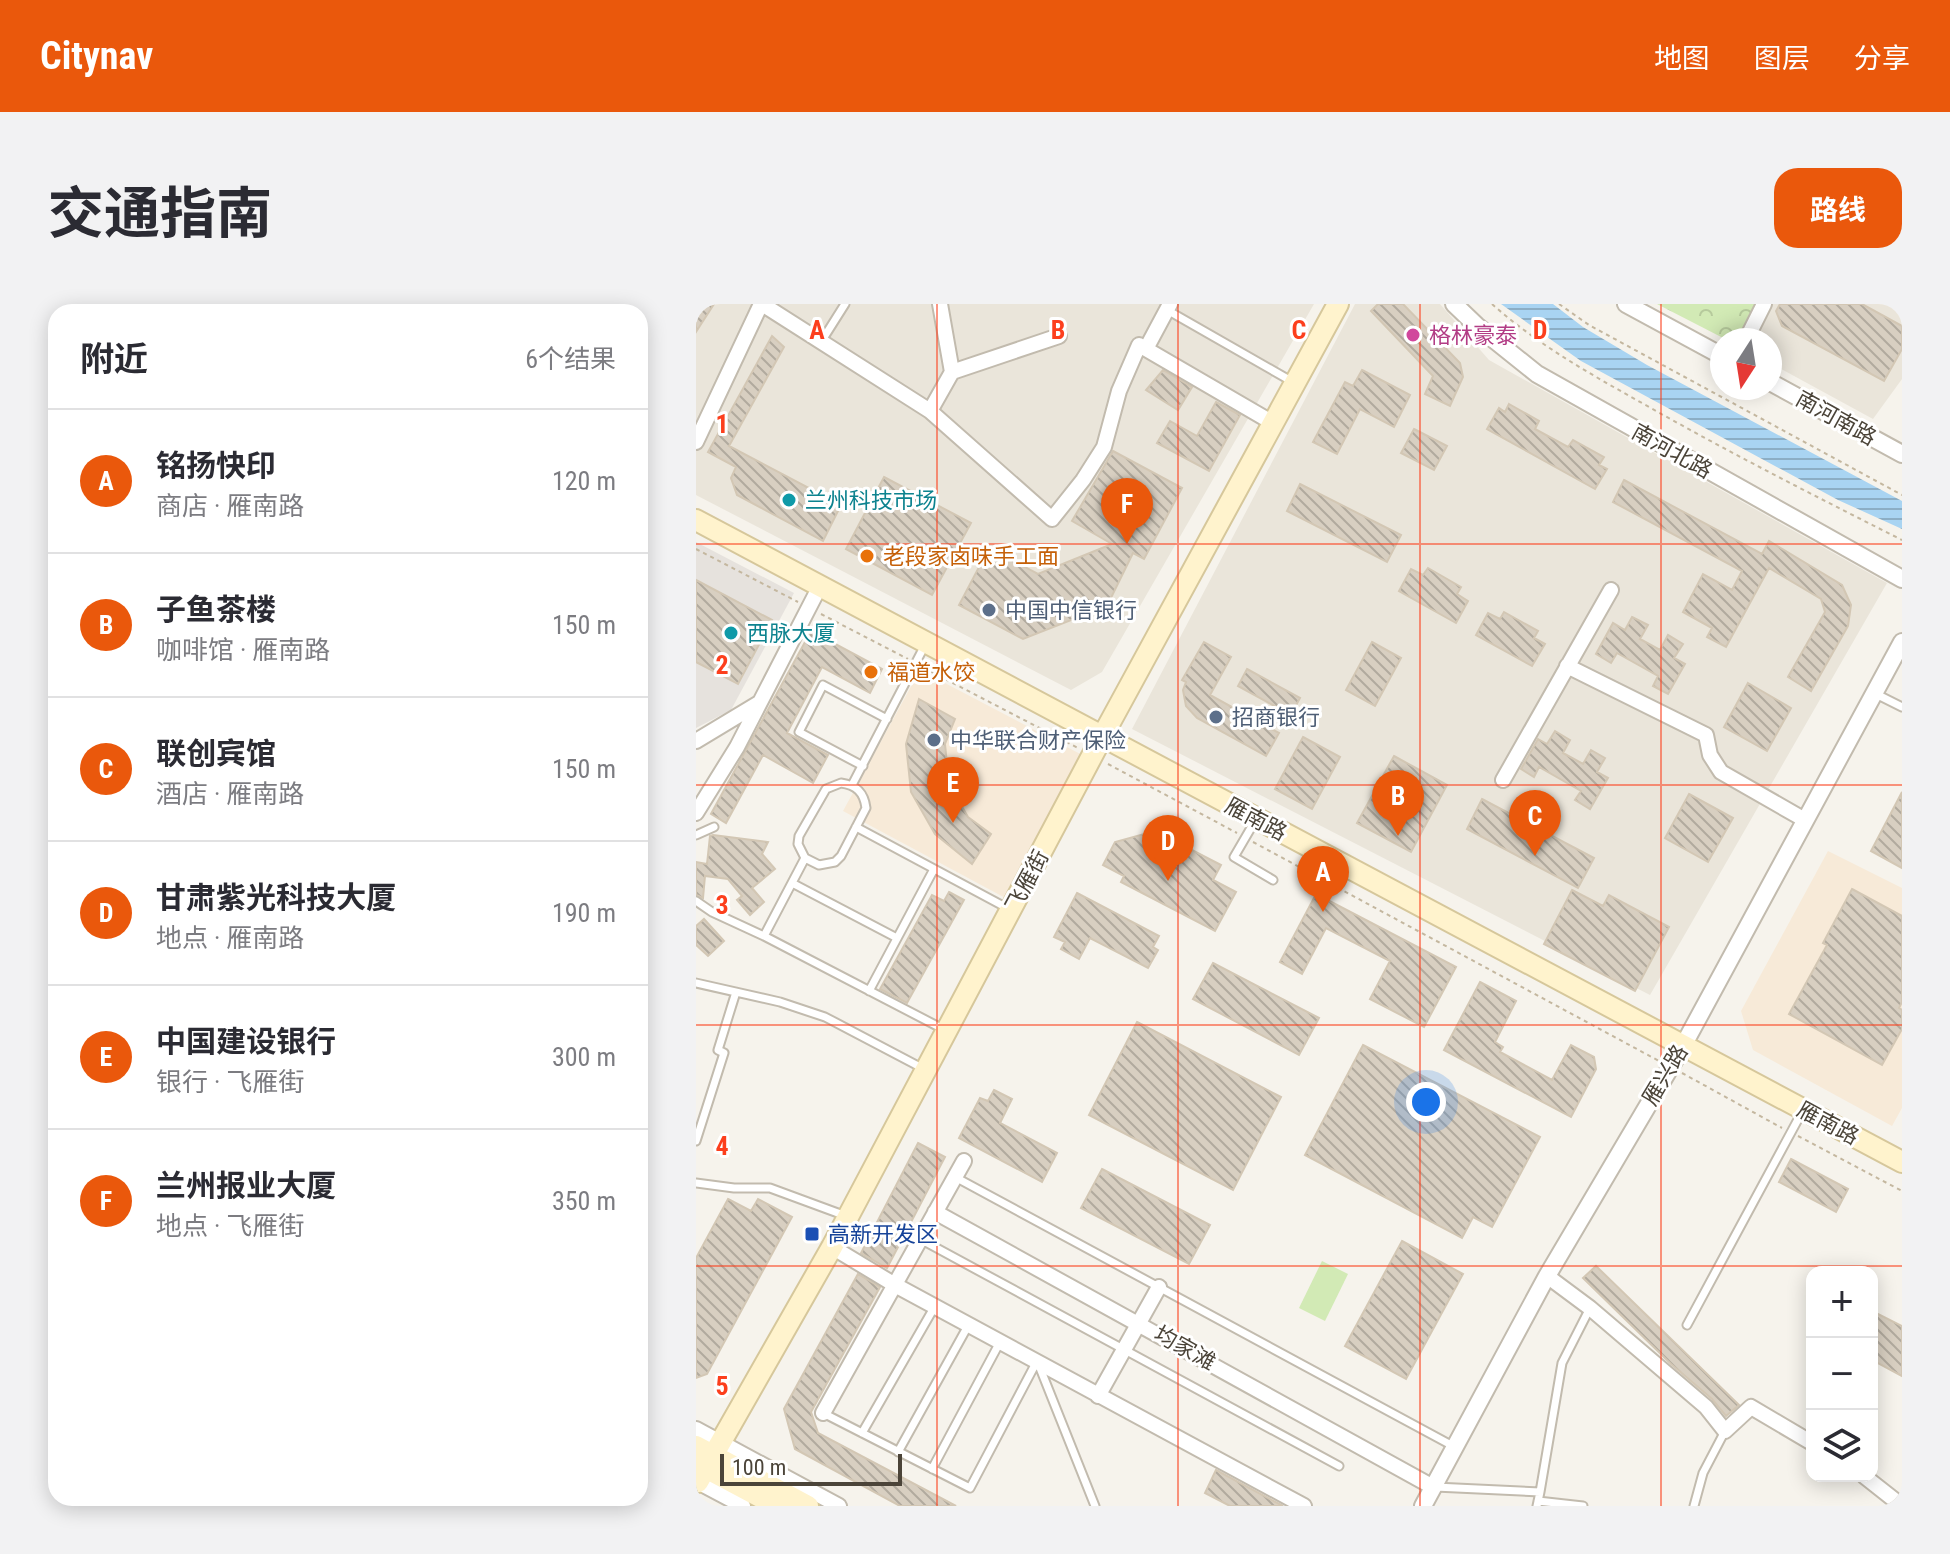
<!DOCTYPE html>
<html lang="zh">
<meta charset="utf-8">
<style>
:root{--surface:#fff;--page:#f2f2f3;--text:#2b2b33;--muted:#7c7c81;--line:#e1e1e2;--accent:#ea580c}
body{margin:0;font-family:"Roboto Condensed","Noto Sans SC",sans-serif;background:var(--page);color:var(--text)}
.controls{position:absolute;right:24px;bottom:24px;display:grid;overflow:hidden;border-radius:16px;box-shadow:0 4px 20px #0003}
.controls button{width:72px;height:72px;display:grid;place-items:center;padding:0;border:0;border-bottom:2px solid var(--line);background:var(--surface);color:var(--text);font:40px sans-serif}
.compass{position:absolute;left:1014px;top:24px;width:72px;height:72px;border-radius:50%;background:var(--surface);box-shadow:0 4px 20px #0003;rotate:192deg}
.scale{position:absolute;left:24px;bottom:20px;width:182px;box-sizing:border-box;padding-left:8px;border:4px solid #4b4439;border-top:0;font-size:22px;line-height:28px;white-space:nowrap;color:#4b4439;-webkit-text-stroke:6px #fff;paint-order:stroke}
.you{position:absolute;left:730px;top:798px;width:28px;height:28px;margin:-20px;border:6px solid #fff;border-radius:50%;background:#1a73e8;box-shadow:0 0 0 12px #1a73e833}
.badge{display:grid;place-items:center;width:52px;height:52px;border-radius:50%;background:var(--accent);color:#fff;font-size:26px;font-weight:700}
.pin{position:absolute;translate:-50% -66px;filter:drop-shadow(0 2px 4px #0008)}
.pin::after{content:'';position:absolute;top:42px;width:28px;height:24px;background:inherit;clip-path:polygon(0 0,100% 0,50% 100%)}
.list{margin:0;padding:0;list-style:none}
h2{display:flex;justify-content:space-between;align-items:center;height:104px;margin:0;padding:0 32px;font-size:34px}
h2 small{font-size:26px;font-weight:400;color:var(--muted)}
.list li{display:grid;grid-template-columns:52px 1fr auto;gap:24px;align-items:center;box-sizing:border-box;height:144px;padding:0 32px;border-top:2px solid var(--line)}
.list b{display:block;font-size:30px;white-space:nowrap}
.list p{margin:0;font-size:26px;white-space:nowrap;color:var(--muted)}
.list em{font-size:26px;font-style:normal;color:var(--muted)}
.icon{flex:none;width:44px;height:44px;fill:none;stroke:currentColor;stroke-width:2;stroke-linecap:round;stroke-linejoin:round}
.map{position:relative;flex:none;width:1206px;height:1202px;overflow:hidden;border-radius:24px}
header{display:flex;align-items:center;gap:48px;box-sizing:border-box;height:112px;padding:0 40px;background:var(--accent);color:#fff}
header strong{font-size:38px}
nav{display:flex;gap:44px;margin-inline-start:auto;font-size:28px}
.intro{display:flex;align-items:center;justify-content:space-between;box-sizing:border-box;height:192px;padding:0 48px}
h1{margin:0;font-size:56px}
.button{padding:20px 36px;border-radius:24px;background:var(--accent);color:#fff;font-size:28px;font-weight:700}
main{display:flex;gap:48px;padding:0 48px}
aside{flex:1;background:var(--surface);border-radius:24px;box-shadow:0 4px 20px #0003}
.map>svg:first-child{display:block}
</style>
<header>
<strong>Citynav</strong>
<nav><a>地图</a><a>图层</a><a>分享</a></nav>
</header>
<div class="intro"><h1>交通指南</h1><a class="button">路线</a></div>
<main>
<aside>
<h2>附近<small>6个结果</small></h2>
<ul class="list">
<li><span class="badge">A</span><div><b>铭扬快印</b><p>商店 · 雁南路</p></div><em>120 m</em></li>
<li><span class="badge">B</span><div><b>子鱼茶楼</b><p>咖啡馆 · 雁南路</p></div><em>150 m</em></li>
<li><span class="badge">C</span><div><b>联创宾馆</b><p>酒店 · 雁南路</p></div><em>150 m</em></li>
<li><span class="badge">D</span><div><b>甘肃紫光科技大厦</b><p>地点 · 雁南路</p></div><em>190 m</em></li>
<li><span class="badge">E</span><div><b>中国建设银行</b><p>银行 · 飞雁街</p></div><em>300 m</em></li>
<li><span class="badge">F</span><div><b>兰州报业大厦</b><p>地点 · 飞雁街</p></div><em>350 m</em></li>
</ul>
</aside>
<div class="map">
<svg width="1206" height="1202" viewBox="0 0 1206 1202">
<defs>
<pattern id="park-crowns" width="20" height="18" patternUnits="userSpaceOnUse" patternTransform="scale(2)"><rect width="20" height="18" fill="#d2eab5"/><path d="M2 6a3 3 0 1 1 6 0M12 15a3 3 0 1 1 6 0" fill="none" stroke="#b6ca9c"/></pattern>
<pattern id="water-rules" width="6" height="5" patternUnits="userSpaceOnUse" patternTransform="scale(2)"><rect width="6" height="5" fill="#a9d4f2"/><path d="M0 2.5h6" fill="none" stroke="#8caec5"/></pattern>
<pattern id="building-back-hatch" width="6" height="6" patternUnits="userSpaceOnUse" patternTransform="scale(2)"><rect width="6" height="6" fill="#d8cfc1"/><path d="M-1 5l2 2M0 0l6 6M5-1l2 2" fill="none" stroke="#b1aa9e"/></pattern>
</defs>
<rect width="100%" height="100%" fill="#f6f3ec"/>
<!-- residential -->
<path fill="#eae5da" d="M 0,0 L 618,0 L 406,368 L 375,386 L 0,191 Z
M 659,0 L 744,0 L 793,56 L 1191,279 L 954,691 L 436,425 Z
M 1074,0 L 1206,0 L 1206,75 L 1177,115 L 1074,59 L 1074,36 L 1055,36 Z"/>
<!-- commercial -->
<path fill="#f7ead8" d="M 224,366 L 390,453 L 315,597 L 147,507 Z
M 1132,547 L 1206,584 L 1206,804 L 1196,822 L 1057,746 L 1045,707 Z"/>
<!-- industrial -->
<path fill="#e6e2dd" d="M 0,238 L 98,289 L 35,406 L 0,424 Z"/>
<!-- park -->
<path fill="url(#park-crowns)" d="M 961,0 L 1074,0 L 1055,36 L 1031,36 Z"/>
<!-- garden -->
<path fill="#d2eab5" d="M 626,957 L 652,970 L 629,1017 L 603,1004 Z"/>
<!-- water -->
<path fill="url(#water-rules)" d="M 805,0 L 857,0 L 887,23 L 951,61 L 1206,197 L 1206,225 L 1142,196 L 885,57 Z"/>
<!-- building -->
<path fill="url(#building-back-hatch)" stroke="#d3c7b4" stroke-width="2" d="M 0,0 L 18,0 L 0,28 Z
M 682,0 L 707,0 L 764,59 L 767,73 L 754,102 L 729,90 L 737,72 L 675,7 Z
M 1084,0 L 1166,0 L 1206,22 L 1206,45 L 1188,77 L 1086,22 L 1080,7 Z
M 76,32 L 88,43 L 33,142 L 145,201 L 127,237 L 41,191 L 35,174 L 40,163 L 12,148 Z
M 467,66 L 496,83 L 482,106 L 450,86 Z
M 666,66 L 714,91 L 698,123 L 664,105 L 641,150 L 617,138 L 649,78 L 657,82 Z
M 520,98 L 544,111 L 513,167 L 461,139 L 474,117 L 501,132 Z
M 813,100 L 843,117 L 839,125 L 872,143 L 877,136 L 908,153 L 903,161 L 911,165 L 899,185 L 791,125 L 803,104 L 809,108 Z
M 718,125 L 751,142 L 738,166 L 705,149 Z
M 417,147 L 486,184 L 448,255 L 437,249 L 411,302 L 327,335 L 263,301 L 293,244 L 342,270 L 416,240 L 376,217 Z
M 188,173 L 275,219 L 236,291 L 150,245 Z
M 928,176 L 1066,250 L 1073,237 L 1146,281 L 1155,301 L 1152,322 L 1115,387 L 1092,373 L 1129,308 L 1125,295 L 1073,264 L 1030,343 L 1011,333 L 1016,324 L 987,308 L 1007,270 L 1036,286 L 1046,267 L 917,198 Z
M 604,180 L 705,231 L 691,258 L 591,207 Z
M 732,264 L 765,283 L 761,290 L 772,297 L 760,319 L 703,287 L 715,265 L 727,271 Z
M 0,276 L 76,316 L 42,380 L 0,358 Z
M 808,308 L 842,327 L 838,334 L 849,340 L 836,362 L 780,331 L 792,309 L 804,315 Z
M 936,313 L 952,321 L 944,335 L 964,346 L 972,331 L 987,340 L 978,354 L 989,360 L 972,390 L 957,382 L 962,372 L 921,349 L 915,359 L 900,350 L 917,319 L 929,326 Z
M 115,327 L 186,365 L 174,389 L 126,363 L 91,429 L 132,451 L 117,479 L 67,451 L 30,519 L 15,510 Z
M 508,338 L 535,353 L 514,391 L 583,429 L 570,452 L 501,414 L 490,402 L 487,386 L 490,378 L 486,376 Z
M 676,338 L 705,354 L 679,402 L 650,386 Z
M 551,365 L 604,394 L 595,411 L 542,382 Z
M 1052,379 L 1095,404 L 1071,447 L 1028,423 Z
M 223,395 L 259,415 L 249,440 L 253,480 L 272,513 L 295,530 L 276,560 L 239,530 L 215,488 L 210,440 Z
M 859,427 L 874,436 L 867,449 L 887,460 L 895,446 L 909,454 L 901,468 L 912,474 L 894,505 L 879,496 L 885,487 L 843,463 L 838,473 L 825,465 L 842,435 L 851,440 Z
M 607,433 L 644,453 L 616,505 L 579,485 Z
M 698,452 L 751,481 L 715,548 L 661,519 Z
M 1206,488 L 1206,564 L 1175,547 Z
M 993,490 L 1037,514 L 1012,558 L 969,534 Z
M 786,495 L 898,554 L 882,584 L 771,525 Z
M 459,527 L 525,561 L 517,576 L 540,588 L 519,627 L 425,578 L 428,572 L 407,561 L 419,538 Z
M 17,531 L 72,538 L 66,550 L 79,565 L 56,584 L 68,598 L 54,611 L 41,596 L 46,592 L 32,575 L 9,572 L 7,594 L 0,591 L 0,558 L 11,560 L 14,532 Z
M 1156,585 L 1206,612 L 1206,698 L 1203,704 L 1206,706 L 1206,725 L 1186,761 L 1093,710 L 1131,641 L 1127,639 Z
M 876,586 L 907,602 L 913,591 L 973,623 L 939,687 L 848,640 Z
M 253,588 L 268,596 L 211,699 L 184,685 L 236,591 L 248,597 Z
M 381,589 L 463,632 L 457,643 L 462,646 L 452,664 L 394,634 L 383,655 L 365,645 L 369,638 L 358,633 Z
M 620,590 L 760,663 L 728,723 L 674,695 L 694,657 L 630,624 L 606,670 L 584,658 Z
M 8,615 L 28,637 L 12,652 L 0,641 L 0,622 Z
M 517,659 L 623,714 L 603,751 L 497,695 Z
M 784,678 L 820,697 L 799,738 L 807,743 L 804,748 L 856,776 L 875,741 L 898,753 L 900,765 L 875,813 L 748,746 Z
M 441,718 L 585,793 L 537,886 L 393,811 Z
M 667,741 L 844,833 L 796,923 L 777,913 L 766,934 L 609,851 Z
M 298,786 L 316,795 L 304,819 L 361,849 L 346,878 L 263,834 L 284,794 L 292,797 Z
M 222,839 L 249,853 L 191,964 L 165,949 Z
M 1095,855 L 1152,885 L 1140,908 L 1083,878 Z
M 406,865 L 514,921 L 493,960 L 385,904 Z
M 32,895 L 55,907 L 62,895 L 96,913 L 11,1070 L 0,1074 L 0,954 Z
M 706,937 L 767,970 L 710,1075 L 649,1042 Z
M 900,962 L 1043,1101 L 1030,1112 L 1016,1095 L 975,1060 L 887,974 Z
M 162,970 L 184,983 L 115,1108 L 122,1129 L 260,1202 L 204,1202 L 99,1145 L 88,1105 Z
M 1176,1007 L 1206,1022 L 1206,1072 L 1176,1056 Z
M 520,1166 L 587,1202 L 534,1202 L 509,1189 Z"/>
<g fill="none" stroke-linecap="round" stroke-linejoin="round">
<!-- service casing -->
<g stroke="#c2bbae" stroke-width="11">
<path id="service" d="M 471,6 L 597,78
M 125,38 L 149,0
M 1180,390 L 1206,403
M 167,462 L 103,428 L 127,381 L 191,415
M 145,479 C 160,481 168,488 170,504 L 145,552 L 139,558 L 123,561 L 109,554 L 102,540 L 103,532 L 130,485 Z
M 156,481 L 229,341
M 559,517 L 538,553 L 577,576
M 160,523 L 313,605
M 0,531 L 18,523
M 109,554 L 68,632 L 247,725
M 96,579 L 201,634
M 0,597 L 16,608 L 68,632
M 0,679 L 84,698 L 129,713 L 228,765
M 173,687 L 238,565
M 0,837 L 28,749 L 22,746 L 40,688
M 259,873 L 757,1142
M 0,879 L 38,884 L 74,884 L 150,912
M 224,935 L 643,1162
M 991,1021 L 1106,808
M 342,1059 L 399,1202
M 127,1109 L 274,1184 L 341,1057
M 166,1129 L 239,1002
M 202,1148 L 273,1020
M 236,1165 L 304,1038
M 739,1183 L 844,1188 L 841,1202
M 844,1188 L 866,1059 L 894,1004
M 842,1197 L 887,1202
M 998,1202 L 1007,1169 L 1029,1127"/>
</g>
<!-- minor casing -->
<g stroke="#c2bbae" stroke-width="18">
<path id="minor" d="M 66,0 L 234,107 L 356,215 L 387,176 L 408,143 L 423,87 L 443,41 L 577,119
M 244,0 L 256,68
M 1050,36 L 1068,0
M 451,43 L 474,0
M 234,107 L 256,68 L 363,32
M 0,138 L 65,0
M 871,362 L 1010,431 L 1014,451 L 1025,468 L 1109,516
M 0,437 L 63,399
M 807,476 L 915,286
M 0,509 L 41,443 L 124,282
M 239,908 L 737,1183
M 136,943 L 199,981 L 608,1202
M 851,972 L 894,1004 L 1010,1103 L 1029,1127 L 1055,1103 L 1116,1139
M 402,1092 L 463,983
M 127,1109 L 268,857
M 0,1125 L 143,1202
M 1168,1172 L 1206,1202
M 0,1177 L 47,1202"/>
</g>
<!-- tertiary casing -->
<g stroke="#c2bbae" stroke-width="20">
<path id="tertiary" d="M 758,0 L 781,22 L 841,70 L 1206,275
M 930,0 L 1026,52
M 1074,78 L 1206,150
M 727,1202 L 851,972 L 987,742 L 1206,338"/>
</g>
<!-- secondary casing -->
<g stroke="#d6c79b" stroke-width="24">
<path id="secondary" d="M 0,216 L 1206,858
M 0,1142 L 112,1202
M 0,1159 L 81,1202
M 2,1178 L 136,943 L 406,433 L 642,0"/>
</g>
<!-- path -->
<path stroke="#c4b79f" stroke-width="2" stroke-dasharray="4 4" stroke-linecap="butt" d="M 796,0 C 843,42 898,72 953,103 C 1036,150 1121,193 1206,236
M 863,0 L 893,21 L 1206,191
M 0,245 L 102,298
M 125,310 L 212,355
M 228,364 L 382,444
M 412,460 L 541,529
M 557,538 L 963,757
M 986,769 L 1086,824
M 1102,832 L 1206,887"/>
<!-- service -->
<use href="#service" stroke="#fff" stroke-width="7"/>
<!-- minor -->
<use href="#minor" stroke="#fff" stroke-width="14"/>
<!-- tertiary -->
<use href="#tertiary" stroke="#fff" stroke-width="16"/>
<!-- secondary -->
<use href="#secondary" stroke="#fff3cd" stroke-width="20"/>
</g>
<!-- grid -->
<path fill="none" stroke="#fc3f1d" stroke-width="2" stroke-opacity="0.55" d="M 241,0 L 241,1202M 482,0 L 482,1202M 724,0 L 724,1202M 965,0 L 965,1202M 0,240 L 1206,240M 0,481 L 1206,481M 0,721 L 1206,721M 0,962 L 1206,962"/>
<!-- markers -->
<circle fill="#d1479c" stroke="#fff" stroke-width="3" cx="717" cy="31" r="8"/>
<g fill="#0f9aa8" stroke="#fff" stroke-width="3">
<circle cx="93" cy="196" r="8"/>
<circle cx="35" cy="329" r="8"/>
</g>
<g fill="#e8710a" stroke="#fff" stroke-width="3">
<circle cx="171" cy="252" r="8"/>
<circle cx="175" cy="368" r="8"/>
</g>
<g fill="#5c6f8a" stroke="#fff" stroke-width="3">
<circle cx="293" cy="306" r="8"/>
<circle cx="520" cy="413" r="8"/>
<circle cx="238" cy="436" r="8"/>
</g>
<rect fill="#1a4fb4" stroke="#fff" stroke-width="3" x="108" y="922" width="16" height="16" rx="4"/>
<g text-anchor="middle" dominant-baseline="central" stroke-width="6" stroke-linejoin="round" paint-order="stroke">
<!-- hotel labels -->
<g font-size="22" fill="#b23c85" stroke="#fff" text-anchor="start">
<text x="733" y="31">格林豪泰</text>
</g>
<!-- street labels -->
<g font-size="22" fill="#4b4439" stroke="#fff">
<text transform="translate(1140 114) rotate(29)">南河南路</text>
<text transform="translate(976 147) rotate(29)">南河北路</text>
<text transform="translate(560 515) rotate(28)">雁南路</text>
<text transform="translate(331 577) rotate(-62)">飞雁街</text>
<text transform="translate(969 771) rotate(-59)">雁兴路</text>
<text transform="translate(1132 819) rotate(28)">雁南路</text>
<text transform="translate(489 1044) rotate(29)">均家滩</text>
</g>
<!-- culture labels -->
<g font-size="22" fill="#0d838f" stroke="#fff" text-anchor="start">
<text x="109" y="196">兰州科技市场</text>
<text x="51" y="329">西脉大厦</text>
</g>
<!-- food labels -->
<g font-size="22" fill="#c56008" stroke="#fff" text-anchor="start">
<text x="187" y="252">老段家卤味手工面</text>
<text x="191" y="368">福道水饺</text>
</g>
<!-- service labels -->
<g font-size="22" fill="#4e5e75" stroke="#fff" text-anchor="start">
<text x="309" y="306">中国中信银行</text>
<text x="536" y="413">招商银行</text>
<text x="254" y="436">中华联合财产保险</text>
</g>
<!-- transit labels -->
<g font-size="22" fill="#164399" stroke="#fff" text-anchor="start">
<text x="132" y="930">高新开发区</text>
</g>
</g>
<g font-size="26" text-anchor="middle" font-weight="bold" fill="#fc3f1d" stroke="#fff" stroke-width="6" stroke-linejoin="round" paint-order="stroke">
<text x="121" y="35">A</text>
<text x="362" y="35">B</text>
<text x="603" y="35">C</text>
<text x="844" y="35">D</text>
<text x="26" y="129">1</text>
<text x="26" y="370">2</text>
<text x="26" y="610">3</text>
<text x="26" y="851">4</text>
<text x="26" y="1091">5</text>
</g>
</svg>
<div class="controls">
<button>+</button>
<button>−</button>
<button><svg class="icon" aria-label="layers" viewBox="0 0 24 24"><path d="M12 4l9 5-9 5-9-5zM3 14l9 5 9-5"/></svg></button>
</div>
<svg class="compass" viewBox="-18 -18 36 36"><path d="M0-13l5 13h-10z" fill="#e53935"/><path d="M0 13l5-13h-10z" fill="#7c7c81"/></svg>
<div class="scale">100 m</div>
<div class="you"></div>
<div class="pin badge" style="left:627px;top:608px">A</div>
<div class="pin badge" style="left:702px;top:532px">B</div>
<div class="pin badge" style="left:839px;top:552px">C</div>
<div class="pin badge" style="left:472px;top:577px">D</div>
<div class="pin badge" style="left:257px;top:519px">E</div>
<div class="pin badge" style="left:431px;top:240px">F</div>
</div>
</main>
